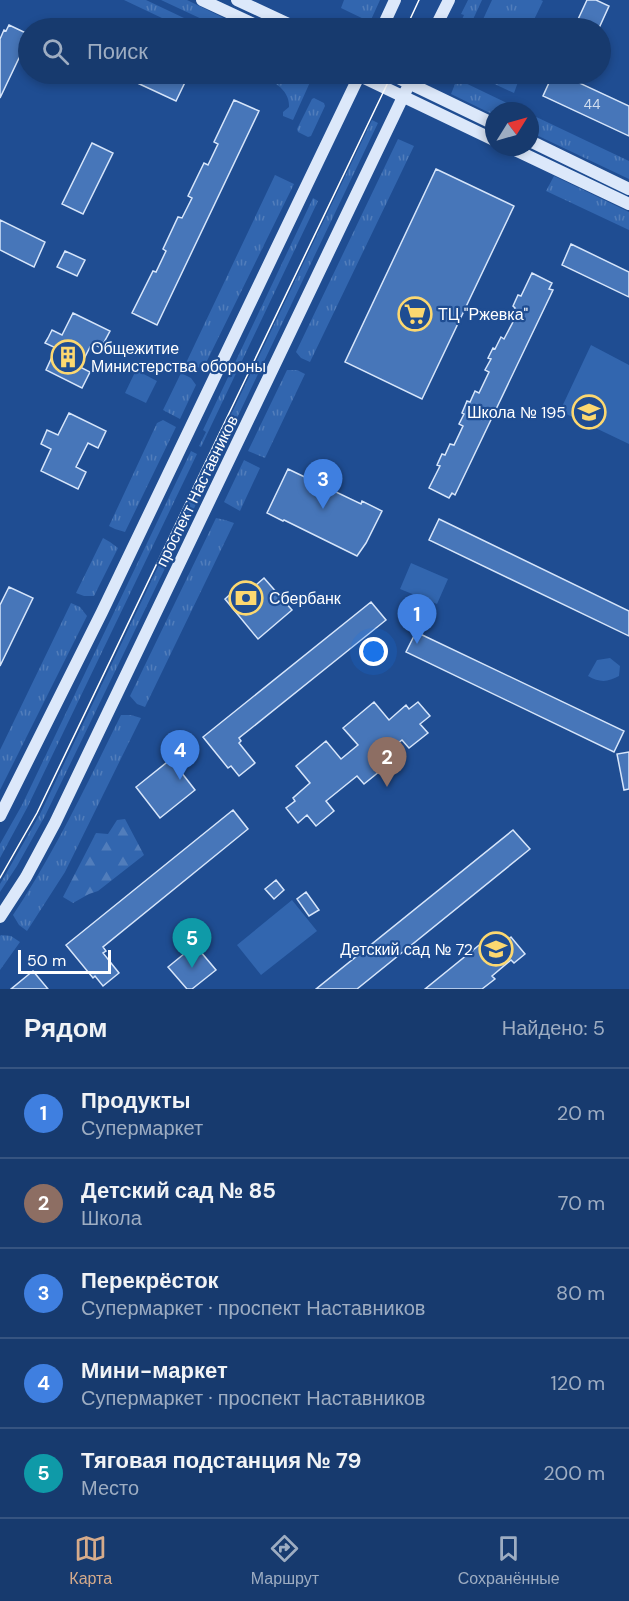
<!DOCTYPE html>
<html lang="ru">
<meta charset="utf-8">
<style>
:root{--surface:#173a6e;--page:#204173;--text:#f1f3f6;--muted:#9eadc2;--line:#365481;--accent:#d6ab8b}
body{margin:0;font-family:"DM Sans",sans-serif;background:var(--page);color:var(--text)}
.compass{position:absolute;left:485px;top:102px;width:54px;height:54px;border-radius:50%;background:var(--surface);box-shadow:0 3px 9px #0003;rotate:53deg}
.scale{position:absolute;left:18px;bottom:15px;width:93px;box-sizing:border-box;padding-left:6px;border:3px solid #fff;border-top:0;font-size:16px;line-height:21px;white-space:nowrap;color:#fff;-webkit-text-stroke:4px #1f4d92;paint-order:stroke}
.you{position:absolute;left:374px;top:652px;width:21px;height:21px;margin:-15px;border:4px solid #fff;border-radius:50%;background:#1a73e8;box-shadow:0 0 0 9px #1a73e833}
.badge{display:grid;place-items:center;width:39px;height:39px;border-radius:50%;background:var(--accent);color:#fff;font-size:20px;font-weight:700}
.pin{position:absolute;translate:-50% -50px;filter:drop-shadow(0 2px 3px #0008)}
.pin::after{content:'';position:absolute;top:32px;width:21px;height:18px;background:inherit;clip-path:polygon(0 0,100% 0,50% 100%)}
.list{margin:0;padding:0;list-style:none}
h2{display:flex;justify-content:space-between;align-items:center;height:78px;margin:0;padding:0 24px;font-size:26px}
h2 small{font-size:20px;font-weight:400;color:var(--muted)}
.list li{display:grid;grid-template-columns:39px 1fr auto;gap:18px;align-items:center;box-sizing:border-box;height:90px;padding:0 24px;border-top:2px solid var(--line)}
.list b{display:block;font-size:22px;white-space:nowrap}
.list p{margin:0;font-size:20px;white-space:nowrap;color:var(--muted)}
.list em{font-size:20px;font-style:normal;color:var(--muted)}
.icon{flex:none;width:33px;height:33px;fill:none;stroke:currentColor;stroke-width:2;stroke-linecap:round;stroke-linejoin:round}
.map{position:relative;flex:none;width:629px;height:989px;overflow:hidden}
.search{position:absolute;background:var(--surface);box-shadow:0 3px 9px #0003;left:18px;right:18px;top:18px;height:66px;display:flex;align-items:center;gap:15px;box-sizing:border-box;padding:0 21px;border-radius:33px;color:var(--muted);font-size:22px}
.sheet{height:528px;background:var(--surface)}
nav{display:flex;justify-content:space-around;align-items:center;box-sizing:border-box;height:84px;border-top:2px solid var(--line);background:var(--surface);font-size:16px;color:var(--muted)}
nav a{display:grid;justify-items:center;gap:3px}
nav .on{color:var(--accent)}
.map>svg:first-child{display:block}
</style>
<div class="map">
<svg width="629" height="989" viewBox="0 0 629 989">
<defs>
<pattern id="grass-tufts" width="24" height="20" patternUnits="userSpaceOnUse" patternTransform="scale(1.5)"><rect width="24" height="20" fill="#3266af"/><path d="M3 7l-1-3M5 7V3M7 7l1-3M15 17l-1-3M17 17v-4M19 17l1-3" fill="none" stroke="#517dbb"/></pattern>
<pattern id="forest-firs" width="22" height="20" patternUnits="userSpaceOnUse" patternTransform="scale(1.5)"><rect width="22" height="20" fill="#3266af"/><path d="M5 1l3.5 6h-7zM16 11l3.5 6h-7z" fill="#517dbb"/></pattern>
</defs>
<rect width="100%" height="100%" fill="#1f4d92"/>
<!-- grass -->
<path fill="url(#grass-tufts)" d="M 124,0 L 146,0 L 205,28 L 183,28 Z
M 161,0 L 187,0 L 228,20 L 231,24 L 230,28 L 221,28 Z
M 344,0 L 380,0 L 370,22 L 341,8 Z
M 468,0 L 482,0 L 469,28 L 458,28 L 464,15 L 461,14 Z
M 492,0 L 541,0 L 543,1 L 530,28 L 479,28 Z
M 247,74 L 298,74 L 311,80 L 293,120 L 283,116 L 283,112 L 289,107 C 290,89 272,81 258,74 L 251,82 L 246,80 Z
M 473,74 L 500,74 L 518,82 L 514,93 Z
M 457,79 L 511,105 L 507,111 L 494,111 L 494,115 L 451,94 Z
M 314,98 L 324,103 L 325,106 L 311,136 L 308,137 L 298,132 L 297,129 L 312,99 Z
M 530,114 L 629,161 L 629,179 L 530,132 Z
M 372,120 L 378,123 L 226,441 L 221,439 L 214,453 L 213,452 Z
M 398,139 L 414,146 L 310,362 L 301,358 L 296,352 Z
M 275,175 L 294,184 L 203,369 L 186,363 Z
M 554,176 L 629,212 L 629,230 L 546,191 Z
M 313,198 L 318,201 L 201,447 L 199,446 L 206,432 L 203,430 Z
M 287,370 L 297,370 L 305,374 L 265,458 L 248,451 Z
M 181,373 L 191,378 L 196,385 L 180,419 L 163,410 Z
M 163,420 L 176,427 L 125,532 L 115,529 L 109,526 L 157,423 Z
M 191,451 L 197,454 L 27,808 L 0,858 L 0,844 L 22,805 Z
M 209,460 L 216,463 L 45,816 L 17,866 L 0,892 L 0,884 L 40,814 Z
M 244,460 L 260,468 L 240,511 L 224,502 Z
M 216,518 L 225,520 L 234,523 L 145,707 L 137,704 L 130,696 Z
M 103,538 L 110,542 L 118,548 L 94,596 L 84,596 L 76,593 Z
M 71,603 L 80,607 L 87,616 L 0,790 L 0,750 Z
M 121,715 L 131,715 L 141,718 L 65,872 L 27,931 L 19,925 L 13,915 C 55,852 87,784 121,715 Z
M 1,935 L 11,936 L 20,942 L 0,970 L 0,936 Z"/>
<!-- forest -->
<path fill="url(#forest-firs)" d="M 125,819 L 144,855 L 98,891 L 89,894 L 73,903 L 63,897 L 96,833 L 108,834 L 117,820 Z"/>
<!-- park -->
<path fill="#3266af" d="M 591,345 L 629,365 L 629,444 L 560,411 Z
M 136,370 L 157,381 L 146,403 L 125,393 Z
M 411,563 L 448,579 L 437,604 L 400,589 Z
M 610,658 L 620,666 L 619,676 C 608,682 600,683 588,676 L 597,660 Z
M 292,900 L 317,931 L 261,975 L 237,945 Z"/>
<!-- building -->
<path fill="#4776b9" stroke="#d6e5fa" stroke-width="1.5" d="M 587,0 L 596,0 L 609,6 L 599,28 L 574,28 Z
M 9,25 L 28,34 L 28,39 L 0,98 L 0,39 L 4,30 L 6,31 Z
M 118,74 L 189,74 L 176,101 Z
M 553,74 L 578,74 L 575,81 L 629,106 L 629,136 L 543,96 Z
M 234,100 L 259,111 L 157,325 L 132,313 L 153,271 L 156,272 L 166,251 L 163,249 L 178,217 L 182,218 L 192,198 L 188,196 L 204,163 L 208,165 L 218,144 L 214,142 Z
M 92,143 L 113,153 L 83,214 L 62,204 Z
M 436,169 L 514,206 L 422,399 L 345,362 Z
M 0,220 L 45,242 L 34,267 L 0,250 Z
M 571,244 L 629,272 L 629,297 L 562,265 Z
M 65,251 L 85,260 L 77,276 L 57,267 Z
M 532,273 L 552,283 L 549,289 L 553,290 L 455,495 L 452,493 L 449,498 L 429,488 L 440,466 L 437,465 L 442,454 L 445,455 L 450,444 L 454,445 L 463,426 L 459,424 L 464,414 L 462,413 L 467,401 L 470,402 L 475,391 L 479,393 L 489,372 L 485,370 L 491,359 L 488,358 L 493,348 L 495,349 L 501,337 L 504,339 L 514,320 L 510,318 L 515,308 L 513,306 L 518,295 L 521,296 Z
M 73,313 L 110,331 L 101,348 L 92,343 L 80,367 L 90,372 L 82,388 L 46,370 L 56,348 L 45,343 L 48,338 L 52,330 L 62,335 Z
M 69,413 L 106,431 L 98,448 L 88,443 L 76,467 L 86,472 L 78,489 L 41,471 L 51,449 L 41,444 L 47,430 L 58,435 Z
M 288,469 L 361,504 L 362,501 L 382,511 L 366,543 L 357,556 L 284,520 L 283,521 L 267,513 Z
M 439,519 L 629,611 L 629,636 L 429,540 Z
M 264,578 L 292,610 L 258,639 L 225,599 L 235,590 L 242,597 Z
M 9,587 L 33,598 L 0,666 L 0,605 Z
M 371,602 L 386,620 L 239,738 L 241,741 L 239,743 L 255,763 L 239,776 L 231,766 L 228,768 L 203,737 Z
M 416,632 L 624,731 L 614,752 L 406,652 Z
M 374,702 L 389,720 L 406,705 L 409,709 L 418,702 L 430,716 L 420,724 L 428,733 L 409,748 L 402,740 L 373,763 L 380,771 L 364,784 L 357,776 L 326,801 L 334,811 L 316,826 L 307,815 L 298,823 L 286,808 L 295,801 L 293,798 L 310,783 L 296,766 L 326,741 L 341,759 L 358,745 L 343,728 Z
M 629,752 L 629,789 L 624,790 L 617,754 Z
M 171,759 L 195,790 L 160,818 L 136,787 Z
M 233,810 L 248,829 L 103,947 L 106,951 L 103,953 L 119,973 L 103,986 L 95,976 L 93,978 L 66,945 Z
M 513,830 L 530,849 L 357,989 L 316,989 Z
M 276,880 L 284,890 L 274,899 L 265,889 Z
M 306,892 L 319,910 L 309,916 L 297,899 Z
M 494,933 L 503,944 L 511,937 L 525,954 L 514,963 L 511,960 L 492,976 L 495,979 L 482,989 L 425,989 Z
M 195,945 L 216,970 L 192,989 L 187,989 L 168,967 Z
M 33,971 L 48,989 L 11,989 L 28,975 Z"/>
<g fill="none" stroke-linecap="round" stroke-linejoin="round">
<!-- secondary -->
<path stroke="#dce8fa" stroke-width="12" d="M 202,0 L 262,28
M 237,0 L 297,28
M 382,28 L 395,0
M 435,28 L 449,0
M 356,74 L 494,140
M 390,74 L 494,124
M 530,141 L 629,189
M 509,147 L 629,204
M 0,816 L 102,612 L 360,74
M 0,917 L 26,877 L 55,823 L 414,74"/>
<!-- tram -->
<path stroke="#fff" stroke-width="1.5" d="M 406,28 L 419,0
M 0,878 L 37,813 L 392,74"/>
</g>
<!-- icons -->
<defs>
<g id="supermarket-ring" transform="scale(1.725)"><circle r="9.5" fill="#1f4d92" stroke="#fcd870" stroke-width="1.5"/><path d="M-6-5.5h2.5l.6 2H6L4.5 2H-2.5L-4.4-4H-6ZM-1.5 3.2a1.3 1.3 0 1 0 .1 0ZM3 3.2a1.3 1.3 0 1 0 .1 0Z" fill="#fcd870"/></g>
<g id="building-ring" transform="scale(1.725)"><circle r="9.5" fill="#1f4d92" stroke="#fcd870" stroke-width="1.5"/><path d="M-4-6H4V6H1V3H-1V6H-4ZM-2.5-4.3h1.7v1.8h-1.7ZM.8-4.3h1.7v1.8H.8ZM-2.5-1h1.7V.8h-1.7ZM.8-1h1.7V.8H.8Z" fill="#fcd870"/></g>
<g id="school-ring" transform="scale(1.725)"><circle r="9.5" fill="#1f4d92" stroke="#fcd870" stroke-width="1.5"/><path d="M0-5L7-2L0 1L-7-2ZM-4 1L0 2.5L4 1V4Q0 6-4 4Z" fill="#fcd870"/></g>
<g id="bank-ring" transform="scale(1.725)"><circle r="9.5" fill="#1f4d92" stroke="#fcd870" stroke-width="1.5"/><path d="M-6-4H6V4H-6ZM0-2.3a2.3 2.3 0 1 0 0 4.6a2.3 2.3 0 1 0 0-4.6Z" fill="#fcd870"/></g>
</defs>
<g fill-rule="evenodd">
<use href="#supermarket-ring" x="415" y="314"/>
<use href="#building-ring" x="68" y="357"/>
<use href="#school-ring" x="589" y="412"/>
<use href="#bank-ring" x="246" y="598"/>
<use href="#school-ring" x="496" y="949"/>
</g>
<g text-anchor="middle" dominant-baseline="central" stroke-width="4.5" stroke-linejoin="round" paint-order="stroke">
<!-- number labels -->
<g font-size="14" fill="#d1ddee">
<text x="592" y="104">44</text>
</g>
<!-- poi labels -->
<g font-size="16" fill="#fff" stroke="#1f4d92" text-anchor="start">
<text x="438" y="314">ТЦ "Ржевка"</text>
<text x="91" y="348">Общежитие<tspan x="91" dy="18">Министерства обороны</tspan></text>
<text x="566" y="412" text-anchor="end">Школа № 195</text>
<text x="269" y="598">Сбербанк</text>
<text x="473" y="949" text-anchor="end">Детский сад № 72</text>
</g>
<!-- street labels -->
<g font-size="16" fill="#fff" stroke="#1f4d92">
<text transform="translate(197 491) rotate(-64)">проспект Наставников</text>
</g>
</g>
</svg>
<svg class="compass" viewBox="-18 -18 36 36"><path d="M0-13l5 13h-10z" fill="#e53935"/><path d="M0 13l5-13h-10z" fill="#9eadc2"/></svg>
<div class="scale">50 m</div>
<div class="you"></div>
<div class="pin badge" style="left:417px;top:644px;background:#3f7fe0">1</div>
<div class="pin badge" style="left:387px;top:787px;background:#8d6e63">2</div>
<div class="pin badge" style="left:323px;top:509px;background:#3f7fe0">3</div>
<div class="pin badge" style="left:180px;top:780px;background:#3f7fe0">4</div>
<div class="pin badge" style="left:192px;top:968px;background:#0f9aa8">5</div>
<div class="search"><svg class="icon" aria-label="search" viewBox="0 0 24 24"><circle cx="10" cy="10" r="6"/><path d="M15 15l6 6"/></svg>Поиск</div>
</div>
<section class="sheet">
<h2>Рядом<small>Найдено: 5</small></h2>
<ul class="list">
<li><span class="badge" style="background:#3f7fe0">1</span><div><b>Продукты</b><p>Супермаркет</p></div><em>20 m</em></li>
<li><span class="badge" style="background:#8d6e63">2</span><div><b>Детский сад № 85</b><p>Школа</p></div><em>70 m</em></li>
<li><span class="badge" style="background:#3f7fe0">3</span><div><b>Перекрёсток</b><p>Супермаркет · проспект Наставников</p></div><em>80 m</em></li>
<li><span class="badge" style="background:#3f7fe0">4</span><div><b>Мини-маркет</b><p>Супермаркет · проспект Наставников</p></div><em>120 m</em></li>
<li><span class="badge" style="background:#0f9aa8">5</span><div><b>Тяговая подстанция № 79</b><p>Место</p></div><em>200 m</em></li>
</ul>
</section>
<nav>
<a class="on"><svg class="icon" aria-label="map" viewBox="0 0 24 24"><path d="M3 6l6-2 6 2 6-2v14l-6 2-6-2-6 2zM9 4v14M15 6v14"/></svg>Карта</a>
<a><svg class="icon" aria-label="directions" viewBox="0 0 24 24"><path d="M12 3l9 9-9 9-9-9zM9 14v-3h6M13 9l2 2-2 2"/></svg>Маршрут</a>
<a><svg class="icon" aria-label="saved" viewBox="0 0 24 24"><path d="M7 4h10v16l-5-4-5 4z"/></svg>Сохранённые</a>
</nav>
